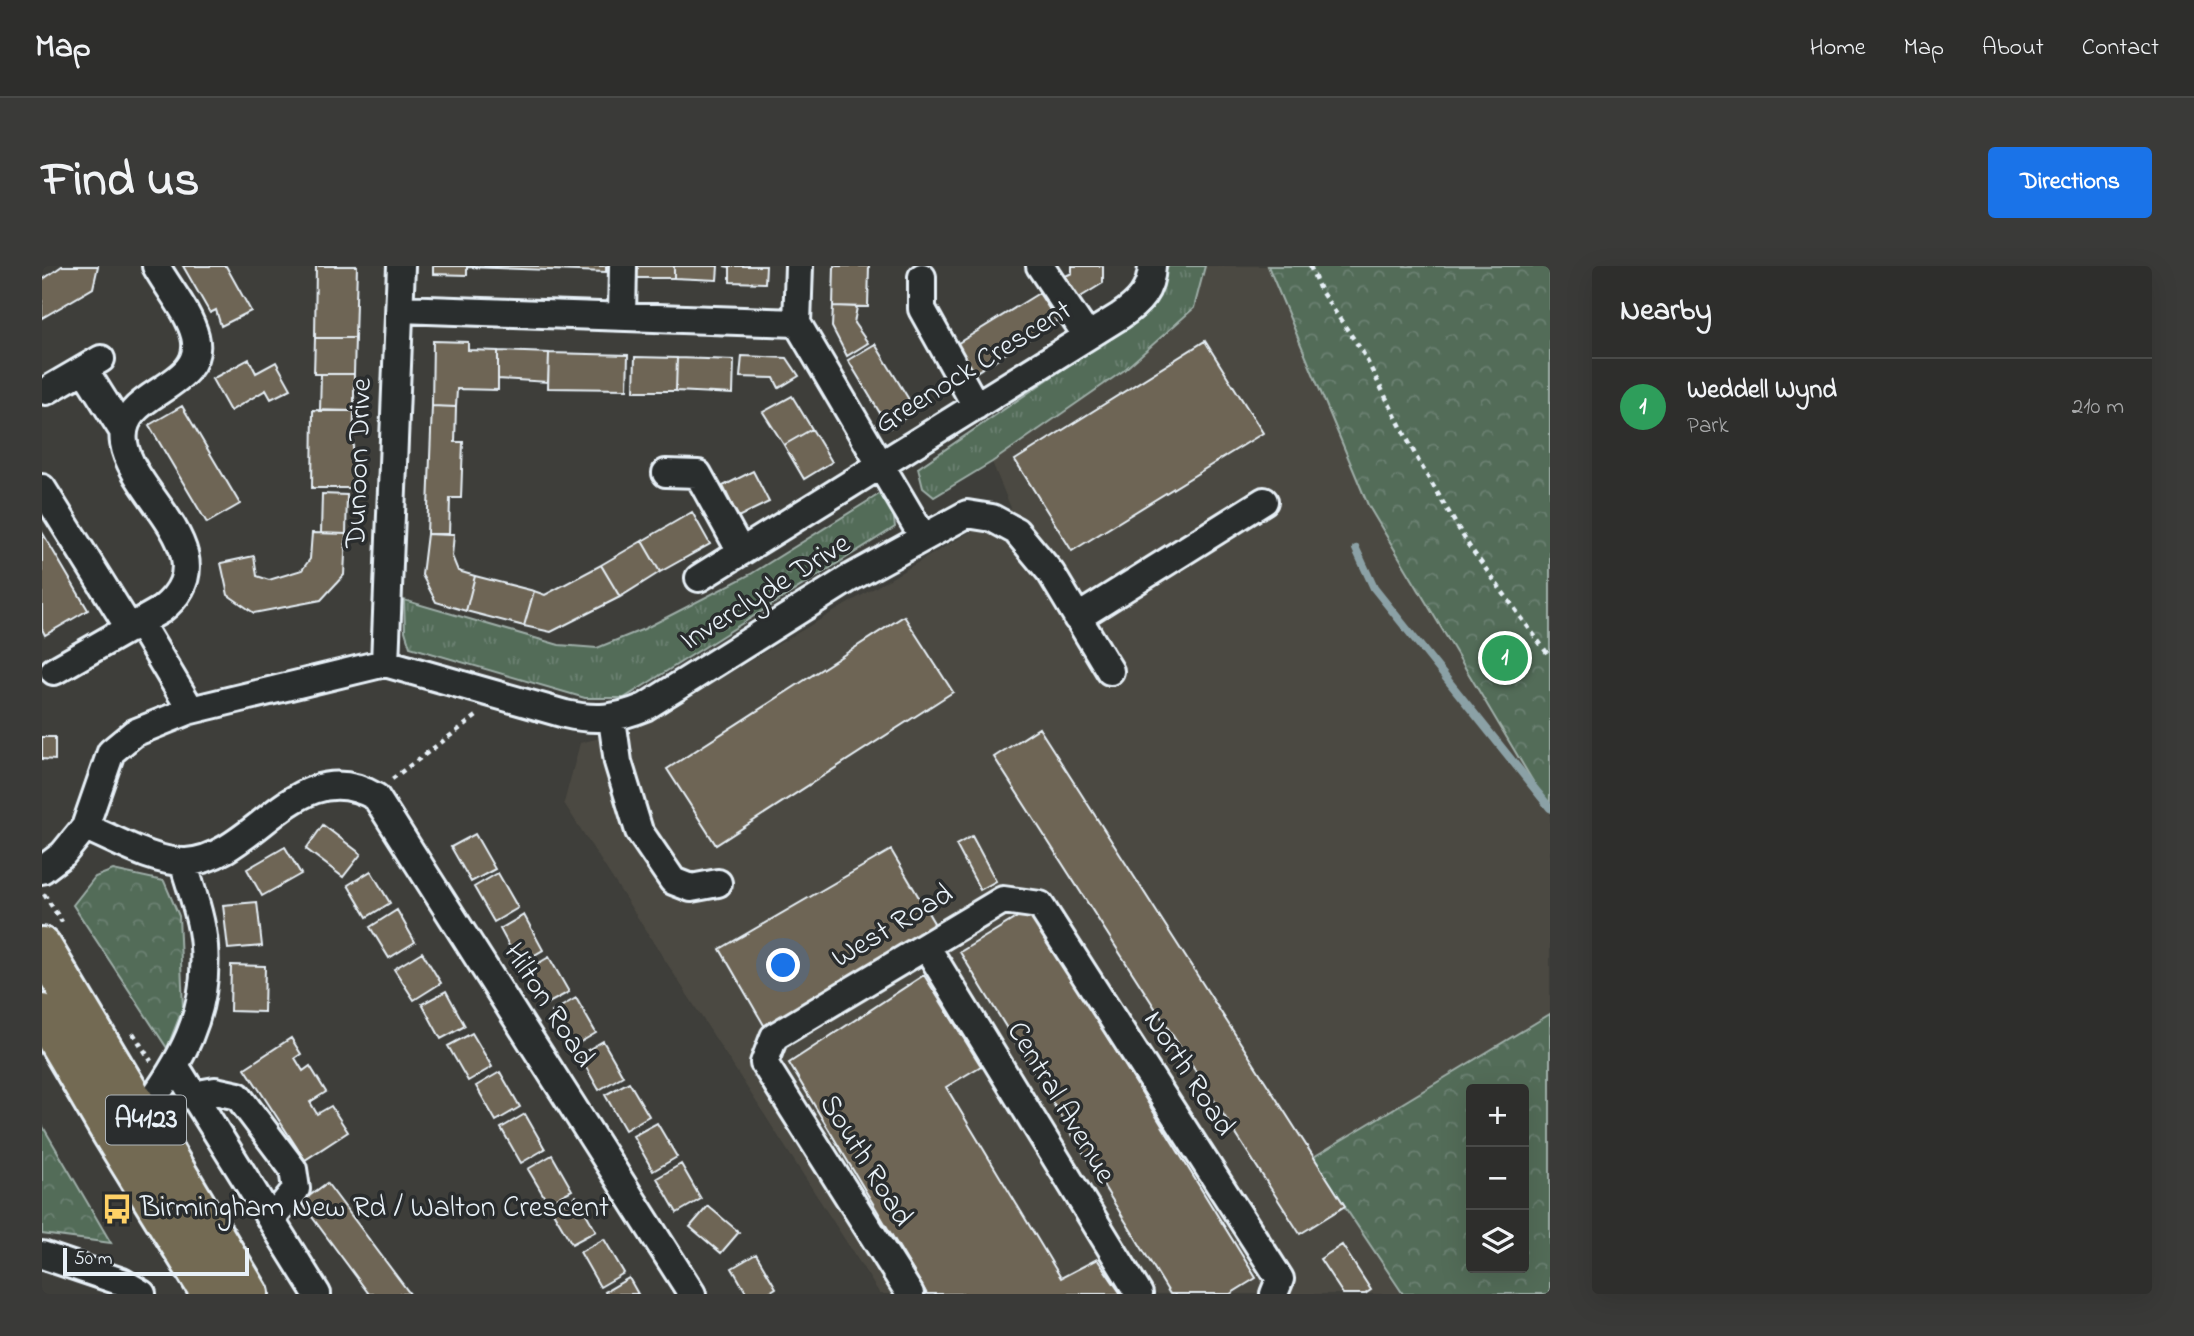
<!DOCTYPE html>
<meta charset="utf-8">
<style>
:root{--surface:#2e2e2c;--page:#3a3a38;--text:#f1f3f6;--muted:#a7a8a9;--line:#494a48;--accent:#1a73e8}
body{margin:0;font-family:"Indie Flower",sans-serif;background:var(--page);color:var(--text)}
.controls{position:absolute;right:21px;bottom:21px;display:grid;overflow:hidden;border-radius:7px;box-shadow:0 7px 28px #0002}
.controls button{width:63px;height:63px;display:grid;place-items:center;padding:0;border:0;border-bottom:2px solid var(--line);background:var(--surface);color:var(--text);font:35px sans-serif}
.scale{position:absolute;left:21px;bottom:18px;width:186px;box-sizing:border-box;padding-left:7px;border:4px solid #e8f1f8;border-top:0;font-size:19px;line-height:24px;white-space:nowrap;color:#e8f1f8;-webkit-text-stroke:5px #2a2d2e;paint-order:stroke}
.you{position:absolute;left:742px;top:700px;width:24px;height:24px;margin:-18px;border:5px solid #fff;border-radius:50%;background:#1a73e8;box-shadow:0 0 0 10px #1a73e833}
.badge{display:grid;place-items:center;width:46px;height:46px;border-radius:50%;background:var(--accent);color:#fff;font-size:23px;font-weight:700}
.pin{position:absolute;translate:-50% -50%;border:4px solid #fff;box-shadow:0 2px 7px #0006}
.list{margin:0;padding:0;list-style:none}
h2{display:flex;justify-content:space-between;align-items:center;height:91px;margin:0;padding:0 28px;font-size:30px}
h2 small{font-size:23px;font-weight:400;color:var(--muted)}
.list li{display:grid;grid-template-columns:46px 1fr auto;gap:21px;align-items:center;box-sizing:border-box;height:98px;padding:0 28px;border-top:2px solid var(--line)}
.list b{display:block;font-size:26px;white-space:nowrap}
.list p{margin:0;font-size:23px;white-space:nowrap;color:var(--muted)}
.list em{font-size:23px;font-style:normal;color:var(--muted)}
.icon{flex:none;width:38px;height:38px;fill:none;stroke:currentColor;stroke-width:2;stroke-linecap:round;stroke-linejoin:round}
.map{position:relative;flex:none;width:1508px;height:1028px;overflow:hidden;border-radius:7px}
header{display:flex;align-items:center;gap:42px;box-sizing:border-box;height:98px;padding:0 35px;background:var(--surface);border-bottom:2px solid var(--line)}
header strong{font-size:33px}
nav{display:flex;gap:38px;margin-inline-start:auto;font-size:24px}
.intro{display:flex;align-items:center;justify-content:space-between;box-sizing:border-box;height:168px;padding:0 42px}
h1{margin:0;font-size:49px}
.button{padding:18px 32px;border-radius:7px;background:var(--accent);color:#fff;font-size:24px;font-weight:700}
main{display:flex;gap:42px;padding:0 42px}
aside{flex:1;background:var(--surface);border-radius:7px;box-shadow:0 7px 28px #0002}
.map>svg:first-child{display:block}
</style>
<header>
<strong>Map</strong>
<nav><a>Home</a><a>Map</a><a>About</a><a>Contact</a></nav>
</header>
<div class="intro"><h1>Find us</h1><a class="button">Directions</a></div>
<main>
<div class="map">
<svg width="1508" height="1028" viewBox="0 0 1508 1028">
<defs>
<pattern id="grass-tufts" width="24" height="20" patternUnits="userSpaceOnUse" patternTransform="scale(1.75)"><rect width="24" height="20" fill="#536c59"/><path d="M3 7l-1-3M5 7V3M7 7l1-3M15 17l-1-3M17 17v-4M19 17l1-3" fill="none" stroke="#6c8172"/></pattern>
<pattern id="forest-crowns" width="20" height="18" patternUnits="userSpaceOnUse" patternTransform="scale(1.75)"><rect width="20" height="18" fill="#536c59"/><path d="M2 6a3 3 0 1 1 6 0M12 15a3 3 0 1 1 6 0" fill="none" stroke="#6c8172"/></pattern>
</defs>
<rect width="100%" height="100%" fill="#3e3e3a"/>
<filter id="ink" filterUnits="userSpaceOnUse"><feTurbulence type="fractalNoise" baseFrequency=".0143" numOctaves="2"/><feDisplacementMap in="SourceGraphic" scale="14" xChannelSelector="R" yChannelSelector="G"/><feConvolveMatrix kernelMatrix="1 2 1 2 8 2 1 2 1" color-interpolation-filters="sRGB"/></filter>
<g filter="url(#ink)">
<!-- built -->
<path fill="#4c4a42" d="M 1163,0 L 1226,0 L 1326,239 L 1508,544 L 1508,748 L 1270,892 L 1359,1028 L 838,1028 L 522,537 L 538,477 L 590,464 L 969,242 L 950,196 L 1081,105 L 1152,42 Z"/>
<!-- grass -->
<path fill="url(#grass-tufts)" stroke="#9eaea8" stroke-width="2" d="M 1122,0 L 1163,0 L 1152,42 L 1081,105 L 950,196 L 892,231 L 881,222 L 876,202 L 1109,43 Z
M 839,227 L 851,246 L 853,261 L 582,432 L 543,432 L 368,381 L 363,365 L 362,334 L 517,379 L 555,382 L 602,363 L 709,308 Z"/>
<!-- forest -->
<path fill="url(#forest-crowns)" stroke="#9eaea8" stroke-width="2" fill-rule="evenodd" d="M 1226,0 L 1508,0 L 1508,544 L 1326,239 Z
M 71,604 L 122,615 L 137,650 L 141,742 L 125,782 L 31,639 L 53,611 Z
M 1508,748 L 1508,1028 L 1361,1028 L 1270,892 ZM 1429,823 L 1482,823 L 1482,1002 L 1429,1002 Z
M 0,859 L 69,977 L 0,968 Z"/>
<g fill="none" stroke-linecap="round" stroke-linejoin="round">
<!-- stream -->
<path stroke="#8ba1a6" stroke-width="8" d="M 1314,283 L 1332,322 L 1508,542"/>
</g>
<!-- building -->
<path fill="#6e6555" stroke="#e8f1f8" stroke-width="2" d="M 20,0 L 56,0 L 51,22 L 0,52 L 0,14 Z
M 141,0 L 184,0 L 209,45 L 179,60 L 174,44 L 168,47 Z
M 274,0 L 315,0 L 313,72 L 273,72 Z
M 391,0 L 564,0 L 564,6 L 425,1 L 425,9 L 391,8 Z
M 592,0 L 632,0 L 632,12 L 592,12 Z
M 632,0 L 676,0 L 675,14 L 632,12 Z
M 682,0 L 724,0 L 723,17 L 688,16 L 688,1 Z
M 792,0 L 827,0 L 826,41 L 791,40 Z
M 1030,0 L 1061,0 L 1061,17 L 1032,35 L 1017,13 L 1030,7 Z
M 997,27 L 1015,55 L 931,108 L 913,79 Z
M 791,40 L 815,41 L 812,57 L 826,77 L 805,90 L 790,61 Z
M 273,72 L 313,72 L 312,108 L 272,108 Z
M 391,75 L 426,76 L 426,84 L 456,85 L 456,124 L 415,123 L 414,141 L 390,140 Z
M 1163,75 L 1221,167 L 1030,285 L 973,194 Z
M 833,78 L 874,145 L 847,162 L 806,94 Z
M 456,85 L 507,87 L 506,116 L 456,113 Z
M 507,87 L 586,89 L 585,123 L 506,122 Z
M 700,90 L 745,92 L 757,110 L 737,122 L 732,112 L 698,111 Z
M 593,91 L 635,92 L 634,125 L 592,125 Z
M 635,92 L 692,94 L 691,128 L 634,125 Z
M 207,93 L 214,107 L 234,96 L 249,123 L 229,133 L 224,124 L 188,145 L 170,113 Z
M 279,108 L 312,108 L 312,145 L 278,145 Z
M 750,130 L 770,163 L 742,179 L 721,146 Z
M 140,140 L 198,238 L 165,257 L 107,159 Z
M 390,140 L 414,141 L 413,176 L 421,176 L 419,232 L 408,232 L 407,269 L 385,268 Z
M 271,144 L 312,145 L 310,222 L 270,222 Z
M 770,163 L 790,196 L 762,213 L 742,179 Z
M 711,205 L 727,236 L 696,251 L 681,220 Z
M 280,228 L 305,229 L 304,268 L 279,267 Z
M 650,246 L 668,278 L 618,306 L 600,275 Z
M 0,266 L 46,344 L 3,369 L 0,363 Z
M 270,267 L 304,268 L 302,309 L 279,334 L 212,347 L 186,329 L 179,297 L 212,290 L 215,310 L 227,314 L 260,304 L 268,293 Z
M 385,268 L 412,268 L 410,290 L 416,305 L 433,310 L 424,345 L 394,336 L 380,309 Z
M 600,275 L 618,306 L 578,331 L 559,299 Z
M 559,299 L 578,331 L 509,366 L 482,360 L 492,325 L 503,329 Z
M 433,310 L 492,325 L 482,360 L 424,345 Z
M 862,350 L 911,426 L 674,579 L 625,503 Z
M 997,462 L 1303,940 L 1258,968 L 952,491 Z
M 0,471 L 13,471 L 13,494 L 0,493 Z
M 281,559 L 319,588 L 301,611 L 264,583 Z
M 433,568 L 453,603 L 429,616 L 409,581 Z
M 930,570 L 954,615 L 938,624 L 914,579 Z
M 243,581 L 259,608 L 220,630 L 205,603 Z
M 849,584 L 895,662 L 723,761 L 678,683 Z
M 329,605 L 348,637 L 325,651 L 306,619 Z
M 456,607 L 476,642 L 452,656 L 432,621 Z
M 215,636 L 220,680 L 186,683 L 181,639 Z
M 355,644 L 373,676 L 347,692 L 328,661 Z
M 987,644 L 1214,1012 L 1188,1028 L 1128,1028 L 918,686 Z
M 482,649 L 501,684 L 477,698 L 458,663 Z
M 380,686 L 399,717 L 372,734 L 352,703 Z
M 507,691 L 527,726 L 503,739 L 483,705 Z
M 189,699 L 223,700 L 222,746 L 188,745 Z
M 882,709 L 939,800 L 904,821 L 1019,1012 L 1055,993 L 1079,1028 L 885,1028 L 747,797 Z
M 404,725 L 423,760 L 399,773 L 380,738 Z
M 534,732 L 554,767 L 530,781 L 510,746 Z
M 430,767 L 450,801 L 426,815 L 406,780 Z
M 249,772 L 259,788 L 253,792 L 261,805 L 268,800 L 284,826 L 268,836 L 275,848 L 289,840 L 306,866 L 263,894 L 203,802 Z
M 561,775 L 581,810 L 557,824 L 537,789 Z
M 458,806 L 478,841 L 454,855 L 434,820 Z
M 587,816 L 607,850 L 583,864 L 563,829 Z
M 483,848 L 503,883 L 479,897 L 459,862 Z
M 615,857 L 635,891 L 611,905 L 591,870 Z
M 510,889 L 530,924 L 506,937 L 486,903 Z
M 639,898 L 659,933 L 635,947 L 615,912 Z
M 285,917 L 368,1028 L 327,1028 L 259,936 Z
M 534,930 L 554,965 L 530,978 L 510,944 Z
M 666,940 L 697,966 L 679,987 L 648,961 Z
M 562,973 L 582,1007 L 558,1021 L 538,986 Z
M 1300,979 L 1329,1024 L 1323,1028 L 1301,1028 L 1278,993 Z
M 714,988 L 734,1022 L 724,1028 L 705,1028 L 690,1002 Z
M 587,1012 L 596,1028 L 564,1028 L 563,1026 Z"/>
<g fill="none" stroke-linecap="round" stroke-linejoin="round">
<!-- minor casing -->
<g stroke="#e8f1f8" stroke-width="32">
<path id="minor" d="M 757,0 L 755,57 L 881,271
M 998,0 L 1045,70
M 880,11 L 880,43 L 934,140
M 358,43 L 755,57
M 580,50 L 581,0
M 42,103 L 81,165
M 4,125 L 59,93
M 624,207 L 656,208 L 699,286
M 0,222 L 88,363
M 657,312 L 1078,50 C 1097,37 1109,25 1110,0
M 1035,352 L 1222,235
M 98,358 L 149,444
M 343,397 L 359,0
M 12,405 L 119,344 C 189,289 90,231 82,177 C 74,123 166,125 153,70 C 147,46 126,22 114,0
M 570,453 L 576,496 L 597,565 L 631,615 L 649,622 L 676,617
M 43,561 L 69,486 L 92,467 L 149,444 L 343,397 L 523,448 C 553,455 574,453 603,441 L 808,312 L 925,248 L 950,252 L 974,265 L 1009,307 L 1068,405
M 0,604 L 21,588 L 43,561 C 73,573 112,597 144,596 C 214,592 255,485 334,531 L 650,1028
M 884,680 L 1097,1028
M 134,801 L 275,1028
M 151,829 L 173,825 L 196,830 L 251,903 L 254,923 L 229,954
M 100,848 C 139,796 167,748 162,680 C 160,652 149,623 141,596
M 0,989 L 80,1016 L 100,1028
M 868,1028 L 722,797 L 732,771 L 961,634 L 998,639 L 1238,1013 L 1232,1028"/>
</g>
<!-- highway casing -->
<g stroke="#e8f1f8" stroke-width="44">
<path id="highway" d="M 0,681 L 207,1028
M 0,748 L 69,866 L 169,1028"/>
</g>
<!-- path -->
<path stroke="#e8f1f8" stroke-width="4.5" stroke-dasharray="5 5" stroke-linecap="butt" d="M 1268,0 L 1278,24 L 1320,85 L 1377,196 L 1427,280 L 1508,391
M 350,513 L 436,449
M 2,628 L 20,656
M 91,767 L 109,795"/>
<!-- minor -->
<use href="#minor" stroke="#2a2d2e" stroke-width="26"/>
<!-- highway -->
<use href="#highway" stroke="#736b52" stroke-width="38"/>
</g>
</g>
<!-- icons -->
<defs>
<g id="bus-bare" transform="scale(2.415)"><path d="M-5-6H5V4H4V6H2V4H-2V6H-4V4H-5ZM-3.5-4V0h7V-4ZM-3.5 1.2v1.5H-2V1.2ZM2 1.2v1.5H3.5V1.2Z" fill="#ffd166" stroke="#2a2d2e" stroke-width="2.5" paint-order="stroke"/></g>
</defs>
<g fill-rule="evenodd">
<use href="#bus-bare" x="75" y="943"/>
</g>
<g text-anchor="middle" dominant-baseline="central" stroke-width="7" stroke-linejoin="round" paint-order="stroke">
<!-- shield labels -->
<rect fill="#2a2d2e" stroke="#afb6bb" stroke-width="2" x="64" y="829.5" width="80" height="49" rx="5"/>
<g font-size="28" font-weight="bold" fill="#e8f1f8">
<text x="104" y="854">A4123</text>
</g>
<!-- street labels -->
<g font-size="30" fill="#e8f1f8" stroke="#2a2d2e">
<text transform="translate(932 102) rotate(-32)">Greenock Crescent</text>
<text transform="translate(318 197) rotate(-88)">Dunoon Drive</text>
<text transform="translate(724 327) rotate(-32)">Inverclyde Drive</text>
<text transform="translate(851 661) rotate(-31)">West Road</text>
<text transform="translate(506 740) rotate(57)">Hilton Road</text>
<text transform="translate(1146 808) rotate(57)">North Road</text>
<text transform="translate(1018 837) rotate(59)">Central Avenue</text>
<text transform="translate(823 895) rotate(58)">South Road</text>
</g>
<!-- poi labels -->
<g font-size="30" fill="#e8f1f8" stroke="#2a2d2e" text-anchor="start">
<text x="98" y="943">Birmingham New Rd / Walton Crescent</text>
</g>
</g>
</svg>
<div class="controls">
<button>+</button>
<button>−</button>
<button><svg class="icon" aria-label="layers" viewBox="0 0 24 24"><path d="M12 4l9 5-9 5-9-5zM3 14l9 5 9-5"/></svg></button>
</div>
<div class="scale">50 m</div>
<div class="you"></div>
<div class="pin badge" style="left:1463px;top:392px;background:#2e9e5b">1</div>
</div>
<aside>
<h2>Nearby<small></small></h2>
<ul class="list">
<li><span class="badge" style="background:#2e9e5b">1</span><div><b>Weddell Wynd</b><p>Park</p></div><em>210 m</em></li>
</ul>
</aside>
</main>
